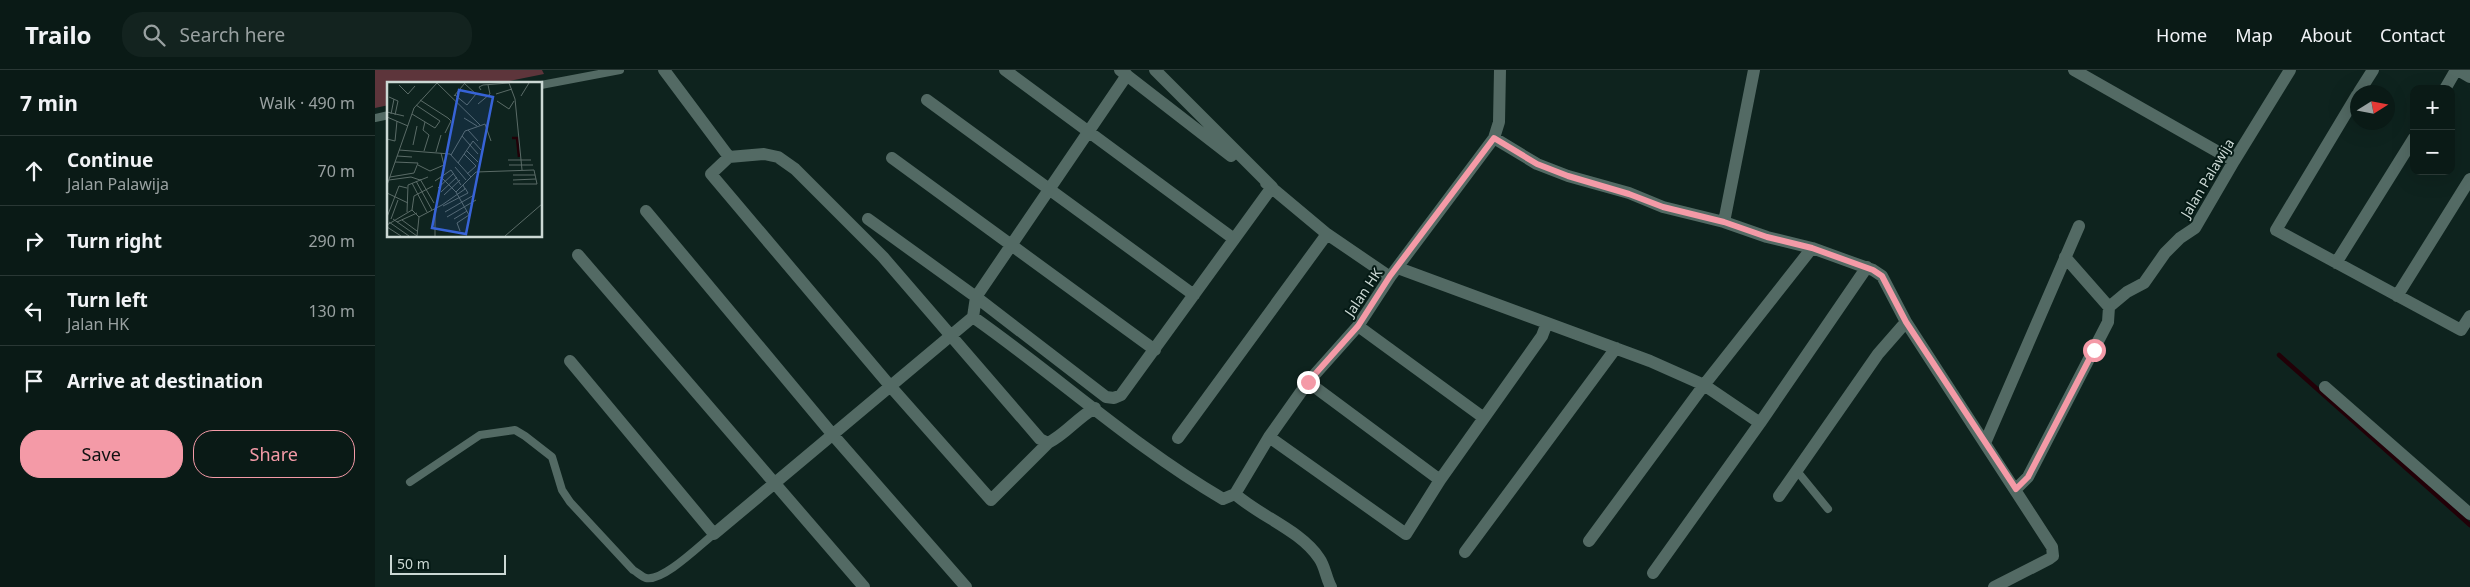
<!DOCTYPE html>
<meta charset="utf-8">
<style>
:root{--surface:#0a1a16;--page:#13231f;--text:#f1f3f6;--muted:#99a1a1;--line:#2a3835;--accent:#f49aa7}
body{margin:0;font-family:"Noto Sans",sans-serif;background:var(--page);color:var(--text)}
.controls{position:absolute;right:15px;top:15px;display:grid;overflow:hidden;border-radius:10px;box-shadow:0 5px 20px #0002}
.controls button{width:45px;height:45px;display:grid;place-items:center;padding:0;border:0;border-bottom:1px solid var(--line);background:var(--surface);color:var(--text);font:25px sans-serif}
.compass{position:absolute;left:1975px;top:15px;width:45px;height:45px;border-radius:50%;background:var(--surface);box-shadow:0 5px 20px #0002;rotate:79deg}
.scale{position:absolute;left:15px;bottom:12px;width:116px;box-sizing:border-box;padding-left:5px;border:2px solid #cbd8d4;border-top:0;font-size:14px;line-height:18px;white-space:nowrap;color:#cbd8d4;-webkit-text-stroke:4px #051a15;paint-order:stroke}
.stop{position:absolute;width:15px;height:15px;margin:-11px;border:4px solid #f49aa7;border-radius:50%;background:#fff}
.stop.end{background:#f49aa7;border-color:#fff;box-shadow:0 1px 5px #0008}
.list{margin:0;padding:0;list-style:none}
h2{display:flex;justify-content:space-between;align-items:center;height:65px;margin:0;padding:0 20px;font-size:21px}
h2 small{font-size:16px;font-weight:400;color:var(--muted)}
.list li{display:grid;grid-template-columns:32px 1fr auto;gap:15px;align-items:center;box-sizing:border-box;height:70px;padding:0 20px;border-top:1px solid var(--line)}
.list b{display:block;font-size:19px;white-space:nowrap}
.list p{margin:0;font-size:16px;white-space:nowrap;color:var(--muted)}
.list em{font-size:16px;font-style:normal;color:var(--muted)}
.actions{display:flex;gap:10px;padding:15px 20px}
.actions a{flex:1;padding:11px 0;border:1px solid var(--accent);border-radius:20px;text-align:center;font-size:18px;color:var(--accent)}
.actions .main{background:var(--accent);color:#111}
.icon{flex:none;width:28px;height:28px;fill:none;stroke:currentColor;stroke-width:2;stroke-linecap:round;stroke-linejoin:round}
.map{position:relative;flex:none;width:2095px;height:517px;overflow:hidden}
header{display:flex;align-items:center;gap:30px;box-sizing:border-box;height:70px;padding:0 25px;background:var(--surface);border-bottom:1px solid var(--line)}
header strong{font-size:24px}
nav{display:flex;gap:28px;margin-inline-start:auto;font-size:18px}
.search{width:350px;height:45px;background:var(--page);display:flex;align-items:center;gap:12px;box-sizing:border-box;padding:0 18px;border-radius:20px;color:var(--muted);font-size:19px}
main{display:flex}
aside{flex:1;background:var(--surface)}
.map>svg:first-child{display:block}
</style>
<header>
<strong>Trailo</strong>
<div class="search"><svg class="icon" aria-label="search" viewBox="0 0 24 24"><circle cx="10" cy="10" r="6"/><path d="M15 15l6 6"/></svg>Search here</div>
<nav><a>Home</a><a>Map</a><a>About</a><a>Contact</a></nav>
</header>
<main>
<aside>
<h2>7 min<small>Walk · 490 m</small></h2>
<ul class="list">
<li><svg class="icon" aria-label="ahead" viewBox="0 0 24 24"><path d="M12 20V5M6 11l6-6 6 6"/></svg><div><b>Continue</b><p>Jalan Palawija</p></div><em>70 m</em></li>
<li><svg class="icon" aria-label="right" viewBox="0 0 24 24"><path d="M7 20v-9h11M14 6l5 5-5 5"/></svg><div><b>Turn right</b></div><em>290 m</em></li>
<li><svg class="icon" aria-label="left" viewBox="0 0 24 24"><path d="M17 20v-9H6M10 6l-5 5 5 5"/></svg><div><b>Turn left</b><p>Jalan HK</p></div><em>130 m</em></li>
<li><svg class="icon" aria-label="arrive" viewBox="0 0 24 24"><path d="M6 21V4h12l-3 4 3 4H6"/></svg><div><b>Arrive at destination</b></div></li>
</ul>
<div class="actions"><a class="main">Save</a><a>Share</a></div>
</aside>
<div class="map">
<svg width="2095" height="517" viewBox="0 0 2095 517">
<rect width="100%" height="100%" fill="#0e231e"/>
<!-- green -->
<path fill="#5d353b" d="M 0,0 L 167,0 L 169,4 L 119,14 L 14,14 L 14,35 L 0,38 Z"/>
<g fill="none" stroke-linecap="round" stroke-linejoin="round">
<!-- stream -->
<path stroke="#210007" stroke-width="4.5" d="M 1904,285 L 2095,455"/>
<!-- service -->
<path stroke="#536a64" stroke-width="8" d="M 166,15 L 245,0
M 0,48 L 14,45
M 1422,401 L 1453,439
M 35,412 L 105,365 L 140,360 L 150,366 L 177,387 L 187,420 L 195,432 L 258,500 C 262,502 267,507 271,508 C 288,512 326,474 339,464"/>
<!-- minor -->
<path stroke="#536a64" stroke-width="12" d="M 289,0 L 354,87 L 389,84 L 403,87 L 420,99 L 508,187 L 665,369 L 673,373 C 691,364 702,348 720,338
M 630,0 L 859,169
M 745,0 L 856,86
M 1699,0 L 1859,91
M 2083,0 L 2095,7
M 2070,19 L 2081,0
M 1984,22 L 1998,0
M 1982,25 L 1901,160 L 2086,260 L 2095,246
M 552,30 L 819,225
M 1119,68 L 1162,94 L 1193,106 L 1254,123 L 1288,137 L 1349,152 L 1392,167 L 1437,178 L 1498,200 L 1507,206 L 1531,252 L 1503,284 L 1404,426
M 354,87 L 336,104 L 516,317 L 616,430 L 673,373
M 517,88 L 780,280
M 891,113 L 952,164 L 1015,207
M 271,141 L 458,365 L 591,517
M 493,149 L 601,227 L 731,327 L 739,328 L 746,325 L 897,117 L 780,0
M 1349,152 L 1379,0
M 203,185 L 489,517
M 1690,187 L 1734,237
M 1961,193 L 2039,68
M 1023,198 L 1275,291 L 1329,315 L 1385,353 L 1278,503
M 2022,226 L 2095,109
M 598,247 C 682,306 759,377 848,429 L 860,424 C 886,447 925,460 944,488 C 950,496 951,508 956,517
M 1531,252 L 1677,477 L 1678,486 L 1674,489 L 1619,517
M 983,256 L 1109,348
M 195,291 L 339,464 L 598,247 L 601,227 L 752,5
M 933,312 L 1065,410
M 1950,317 L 2095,444
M 1385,353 L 1492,197
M 894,367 L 1031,464 L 1065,410 L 1167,266 L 1172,253
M 803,368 L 952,164
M 1610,373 L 1704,156
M 1641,419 L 1653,407 L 1733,252 L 1734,237 L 1752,222 L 1769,213 L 1790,183 L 1805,168 L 1820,158 L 1859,91 L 1915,0
M 860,424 L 894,367 L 933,312 L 983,256 L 1015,207 L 1119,68 L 1124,52 L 1125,0
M 1214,471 L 1329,315 L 1437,178
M 1090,482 L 1241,278"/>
</g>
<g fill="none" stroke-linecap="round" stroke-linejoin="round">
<!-- route -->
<path stroke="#f49aa7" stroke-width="6" d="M 933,312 L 983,256 L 1015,206 L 1119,68 L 1162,94 L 1193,106 L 1254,124 L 1288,137 L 1349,152 L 1392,167 L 1437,178 L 1498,200 L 1507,206 L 1531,252 L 1641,419 L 1653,407 L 1719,280"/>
</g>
<g text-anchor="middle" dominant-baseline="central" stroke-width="4" stroke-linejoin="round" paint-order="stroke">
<!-- street labels -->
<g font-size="14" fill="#cbd8d4" stroke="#051a15">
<text transform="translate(1832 108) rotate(-59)">Jalan Palawija</text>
<text transform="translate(988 222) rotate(-56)">Jalan HK</text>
</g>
</g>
<!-- overview -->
<g transform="translate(12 12)">
<rect width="155" height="155" fill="#0e231e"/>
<path fill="none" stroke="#210007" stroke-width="2.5" d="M 125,56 L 130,56 L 132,75"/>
<path fill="none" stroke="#5a6b67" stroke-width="1" d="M 50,1 L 93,43M 122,1 L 128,17 L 135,88M 12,3 L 21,12 L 28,4M 94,8 L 92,5 L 96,3 L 122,1M 109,12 L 125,7M 68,13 L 80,23 L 89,12 L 78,2M 67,14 L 78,1M 134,14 L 142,1M 2,15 L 11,19 L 8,33M 33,18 L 61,36M 110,19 L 122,27 L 127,19M 91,22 L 103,12 L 101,3M 0,30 L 17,34M 4,32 L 7,17M 25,32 L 48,46 L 53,39 L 29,23M 0,35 L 21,44M 77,36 L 90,44M 81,48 L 98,42 L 104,59M 58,51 L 64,39 L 61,36M 75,54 L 91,72M 0,57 L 8,59 L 10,39M 26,63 L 30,44M 12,68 L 63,72 L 84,95M 79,68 L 91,80M 37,69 L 42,53 L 36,48 L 38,40M 49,70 L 54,53M 77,72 L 89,84 L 80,92M 64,73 L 78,49 L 81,48 L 91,59M 10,74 L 25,75M 121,78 L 144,78M 71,81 L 86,59 L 94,68M 31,83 L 43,89 L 57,83 L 54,71M 122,83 L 146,83M 68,85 L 79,98M 126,93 L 148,93M 3,95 L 27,91 L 31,81 L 8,80M 55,96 L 69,110 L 82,133 L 70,141 L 73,149M 33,97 L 47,121M 2,98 L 24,95 L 33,98M 126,98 L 149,97M 29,99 L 45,128M 48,99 L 64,88 L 74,103M 25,101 L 40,130M 0,103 L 27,26 L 50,1M 51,106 L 67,91M 54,110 L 70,95M 69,110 L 89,90 L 147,88 L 150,102 L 126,102M 0,111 L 21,121M 57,113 L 73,98M 56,124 L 81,111 L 78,106M 48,127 L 48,154M 25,128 L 27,114 L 46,104M 20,130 L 21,103 L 41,95M 58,130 L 87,113M 0,135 L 12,104 L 20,106M 32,135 L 55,123 L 78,107 L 76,103M 60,135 L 89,118M 4,137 L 11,118M 6,137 L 30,154M 67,137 L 80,129M 15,138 L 30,149M 2,140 L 22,154M 10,140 L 30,131M 0,143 L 25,128 L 32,135M 0,145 L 14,154M 30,154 L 32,135M 118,154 L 155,122"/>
<path fill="#3763d7" fill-opacity="0.15" stroke="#3763d7" stroke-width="2.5" d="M 72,8 L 106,15 L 79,152 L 45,146 Z"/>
<rect width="155" height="155" fill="none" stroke="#cbd8d4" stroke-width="2.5"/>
</g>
</svg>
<div class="controls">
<button>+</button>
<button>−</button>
</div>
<svg class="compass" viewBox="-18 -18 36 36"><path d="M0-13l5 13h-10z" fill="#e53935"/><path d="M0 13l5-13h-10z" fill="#99a1a1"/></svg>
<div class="scale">50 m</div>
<div class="stop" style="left:1719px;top:280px"></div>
<div class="stop end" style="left:933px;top:312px"></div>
</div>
</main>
